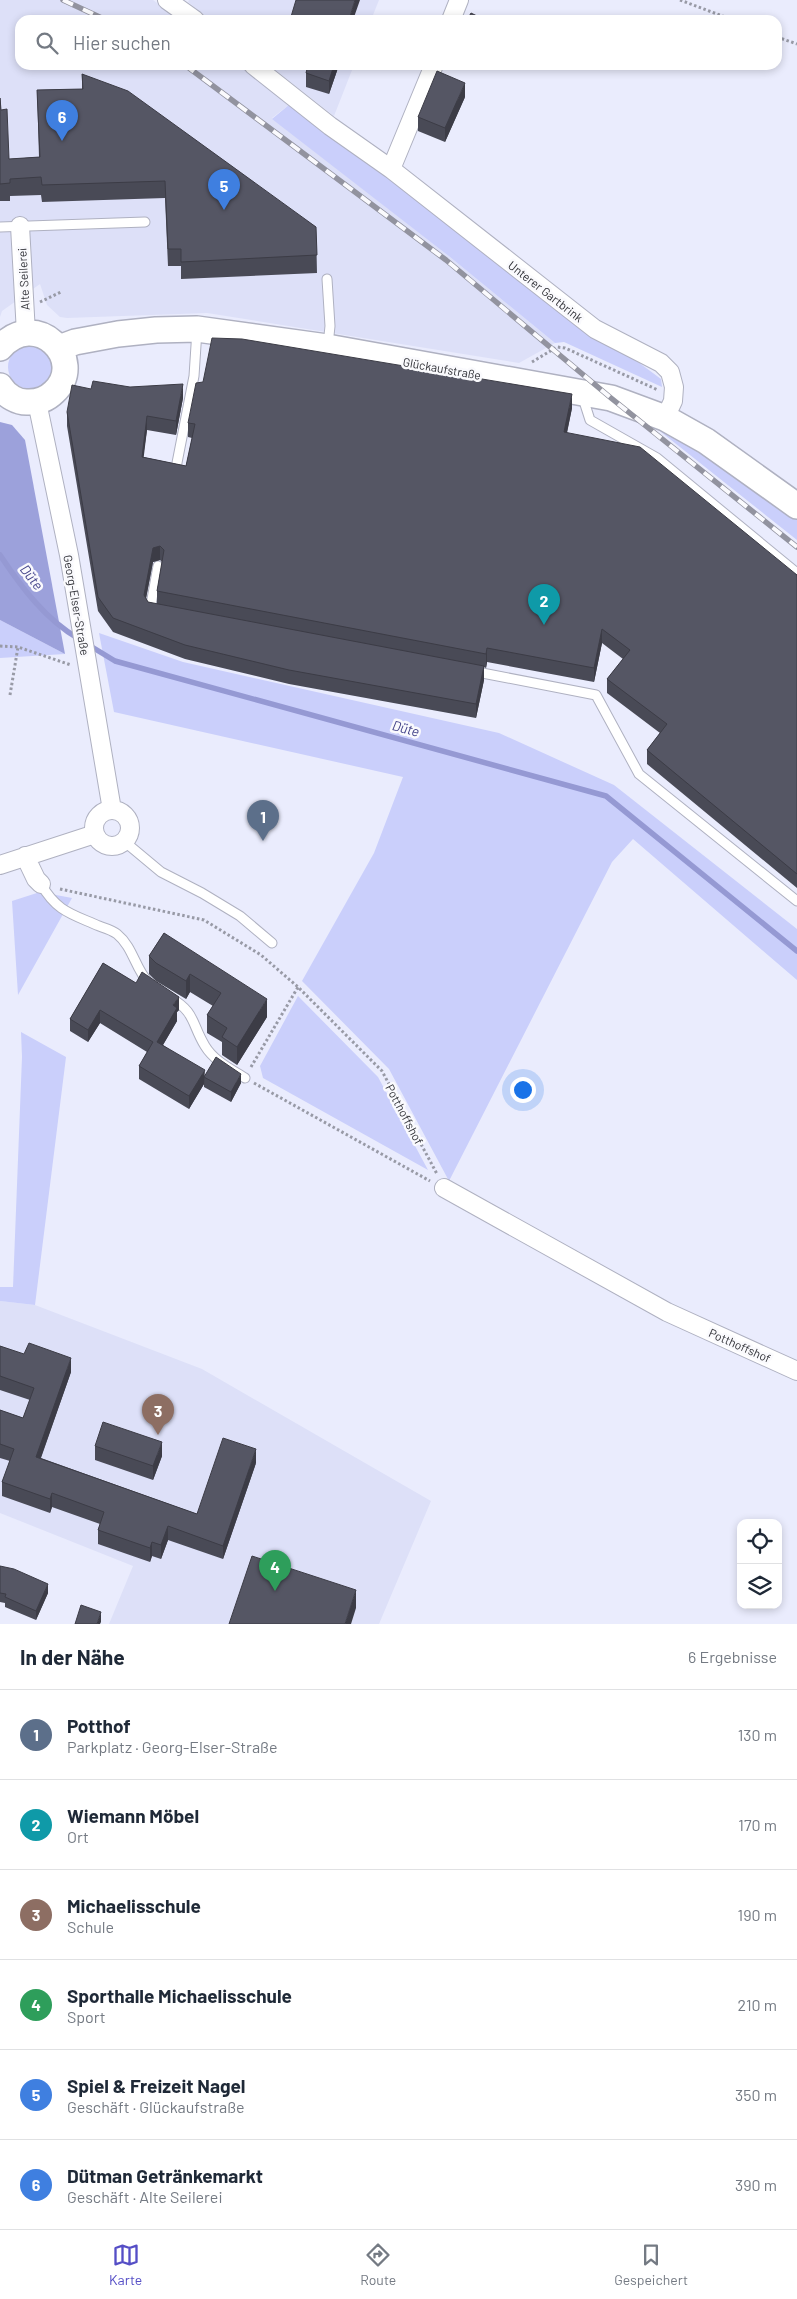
<!DOCTYPE html>
<html lang="de">
<meta charset="utf-8">
<style>
:root{--surface:#fff;--page:#f6f6f7;--text:#1f2937;--muted:#747a83;--line:#e0e1e3;--accent:#554ec6}
body{margin:0;font-family:Barlow,sans-serif;background:var(--page);color:var(--text)}
.controls{position:absolute;right:15px;bottom:15px;display:grid;overflow:hidden;border-radius:10px;box-shadow:0 2px 8px #0003}
.controls button{width:45px;height:45px;display:grid;place-items:center;padding:0;border:0;border-bottom:1px solid var(--line);background:var(--surface);color:var(--text);font:25px sans-serif}
.you{position:absolute;left:522px;top:1089px;width:18px;height:18px;margin:-12px;border:4px solid #fff;border-radius:50%;background:#1a73e8;box-shadow:0 0 0 8px #1a73e833}
.badge{display:grid;place-items:center;width:32px;height:32px;border-radius:50%;background:var(--accent);color:#fff;font-size:16px;font-weight:700}
.pin{position:absolute;translate:-50% -41px;filter:drop-shadow(0 1px 2px #0008)}
.pin::after{content:'';position:absolute;top:26px;width:18px;height:15px;background:inherit;clip-path:polygon(0 0,100% 0,50% 100%)}
.list{margin:0;padding:0;list-style:none}
h2{display:flex;justify-content:space-between;align-items:center;height:65px;margin:0;padding:0 20px;font-size:21px}
h2 small{font-size:16px;font-weight:400;color:var(--muted)}
.list li{display:grid;grid-template-columns:32px 1fr auto;gap:15px;align-items:center;box-sizing:border-box;height:90px;padding:0 20px;border-top:1px solid var(--line)}
.list b{display:block;font-size:19px;white-space:nowrap}
.list p{margin:0;font-size:16px;white-space:nowrap;color:var(--muted)}
.list em{font-size:16px;font-style:normal;color:var(--muted)}
.icon{flex:none;width:28px;height:28px;fill:none;stroke:currentColor;stroke-width:2;stroke-linecap:round;stroke-linejoin:round}
.map{position:relative;flex:none;width:797px;height:1624px;overflow:hidden}
.search{position:absolute;background:var(--surface);box-shadow:0 2px 8px #0003;left:15px;right:15px;top:15px;height:55px;display:flex;align-items:center;gap:12px;box-sizing:border-box;padding:0 18px;border-radius:15px;color:var(--muted);font-size:19px}
.sheet{height:605px;background:var(--surface)}
nav{display:flex;justify-content:space-around;align-items:center;box-sizing:border-box;height:70px;border-top:1px solid var(--line);background:var(--surface);font-size:14px;color:var(--muted)}
nav a{display:grid;justify-items:center;gap:2px}
nav .on{color:var(--accent)}
.map>svg:first-child{display:block}
</style>
<div class="map">
<svg width="797" height="1624" viewBox="0 0 797 1624">
<rect width="100%" height="100%" fill="#eaecfd"/>
<!-- built -->
<path fill="#dde0f8" d="M 0,0 L 153,0 L 180,20 L 20,20 L 20,65 L 239,65 L 290,104 L 272,118 L 450,257 L 555,343 L 519,363 L 207,313 L 67,318 L 60,317 L 47,305 L 40,284 L 2,311 L 0,317 Z
M 189,0 L 379,0 L 371,20 L 211,20 L 188,2 Z
M 269,65 L 354,65 L 334,116 Z
M 0,1301 L 35,1305 L 202,1369 L 431,1501 L 379,1624 L 109,1624 L 133,1566 L 0,1513 Z"/>
<!-- green -->
<path fill="#cacffb" d="M 290,104 L 422,203 L 589,334 L 638,362 L 661,379 L 662,387 L 564,342 L 555,343 L 450,257 L 272,119 Z
M8 367a22 22 0 1 1 44 0a22 22 0 1 1-44 0Z
M 656,428 L 683,438 L 797,519 L 797,540 Z
M 0,620 L 65,654 L 0,658 Z
M 99,633 L 183,662 L 499,733 L 614,785 L 797,929 L 797,980 L 633,839 L 612,862 L 449,1181 L 389,1069 L 302,981 L 374,853 L 403,777 L 114,712 Z
M 40,892 L 72,898 L 18,995 L 12,901 Z
M 298,996 L 378,1077 L 428,1170 L 263,1078 L 260,1066 Z
M 21,1032 L 66,1057 L 35,1305 L 0,1301 L 0,1287 L 13,1287 L 22,1057 Z"/>
<!-- forest -->
<path fill="#9ca1db" d="M 0,422 L 12,425 L 25,440 L 65,654 L 0,620 Z"/>
<g fill="none" stroke-linecap="round" stroke-linejoin="round">
<!-- stream -->
<path stroke="#9599d3" stroke-width="5.5" d="M 0,555 C 22,588 45,619 79,639
M 87,644 L 115,661 L 606,796 L 797,951"/>
<!-- service casing -->
<g stroke="#afb1c1" stroke-width="11">
<path id="service" d="M 0,227 L 145,222
M 327,279 L 330,326 L 328,345
M 582,395 L 590,420 L 657,458 L 797,573
M 175,473 L 194,376 L 197,330
M 154,610 L 150,610 L 158,566
M 472,671 L 596,695 L 639,774 L 797,901
M 125,842 L 161,872 L 202,893 L 240,916 L 272,943
M 41,884 C 57,912 72,914 99,926 C 105,928 112,930 117,934 C 133,947 135,968 148,982
M 169,997 C 196,1012 191,1023 205,1046 C 214,1061 231,1069 245,1078"/>
</g>
<!-- minor casing -->
<g stroke="#afb1c1" stroke-width="20">
<path id="minor" d="M 167,0 L 195,20
M 451,20 L 459,0
M 253,65 L 330,126 L 391,169 L 595,329 L 661,363 L 670,372 L 674,387 L 673,401 L 665,418
M 391,169 L 434,65
M 20,226 L 26,333
M 37,402 L 69,555 L 112,810
M94 828a18 18 0 1 1 36 0a18 18 0 1 1-36 0Z
M 25,856 L 36,879 L 41,884
M 0,865 L 95,834
M 444,1188 L 667,1312 L 797,1371"/>
</g>
<!-- secondary casing -->
<g stroke="#afb1c1" stroke-width="28">
<path id="secondary" d="M 0,348 C 36,307 88,360 54,392 C 47,399 39,402 29,402 C 18,403 6,396 0,386
M 59,348 L 75,342 L 118,334 L 156,330 L 197,329 L 327,347 L 611,398 L 665,418 L 706,441 L 797,506"/>
</g>
<!-- path -->
<path stroke="#989aa6" stroke-width="3" stroke-dasharray="2.5 2.5" stroke-linecap="butt" d="M 680,0 L 733,20
M 777,37 L 797,44
M 40,302 L 61,292
M 532,362 L 557,347 L 565,348 L 658,390
M 0,646 L 18,647 L 71,665
M 10,695 L 18,647
M 60,889 L 204,920 L 261,955 L 298,987 L 382,1071 L 437,1174
M 251,1067 L 298,987
M 254,1083 L 430,1181"/>
<!-- service -->
<use href="#service" stroke="#fff" stroke-width="9"/>
<!-- minor -->
<use href="#minor" stroke="#fff" stroke-width="18"/>
<!-- secondary -->
<use href="#secondary" stroke="#fff" stroke-width="25"/>
<!-- rail casing -->
<g stroke="#92939f" stroke-width="5.5">
<path id="rail" d="M 63,0 L 106,20
M 185,65 L 446,260 L 611,398 L 797,547"/>
</g>
<!-- rail -->
<use href="#rail" stroke="#fafafd" stroke-width="4" stroke-dasharray="11" stroke-linecap="butt"/>
</g>
<!-- wall -->
<path fill="#494a56" fill-rule="evenodd" d="M 306,65 L 339,65 L 329,94 L 306,87 L 306,73 L 308,66 Z
M 82,74 L 316,227 L 317,273 L 181,279 L 181,266 L 168,266 L 165,198 L 42,202 L 41,195 L 10,196 L 10,201 L 0,201 L 0,98 L 1,110 L 9,159 L 39,157 L 37,90 L 82,89 Z
M 465,97 L 445,142 L 418,131 L 418,117 Z
M 91,389 L 183,398 L 176,435 L 147,430 L 143,457 L 186,466 L 192,438 L 188,437 L 188,423 L 572,408 L 567,433 L 797,575 L 797,888 L 647,764 L 647,750 L 660,733 L 607,693 L 607,679 L 623,659 L 602,643 L 594,682 L 487,662 L 486,668 L 484,667 L 484,680 L 476,718 L 289,684 L 185,659 L 113,632 L 98,611 L 67,426 L 67,412 ZM 160,560 L 162,562 L 157,591 L 157,604 L 148,602 L 146,598 L 153,562 Z
M 164,933 L 267,1017 L 237,1065 L 222,1055 L 222,1042 L 207,1033 L 207,1015 L 213,1006 L 190,992 L 186,999 L 156,981 L 149,974 L 149,956 Z
M 103,963 L 179,1010 L 177,1012 L 177,1021 L 163,1045 L 205,1076 L 241,1083 L 231,1102 L 204,1087 L 204,1084 L 189,1109 L 139,1079 L 139,1066 L 147,1052 L 100,1023 L 88,1042 L 70,1031 L 70,1019 Z
M 0,1346 L 71,1372 L 41,1458 L 197,1514 L 256,1463 L 223,1559 L 168,1540 L 161,1559 L 152,1556 L 150,1562 L 98,1544 L 98,1530 L 100,1524 L 52,1507 L 50,1513 L 2,1496 L 2,1482 L 10,1461 L 0,1458 L 0,1410 L 23,1418 L 30,1400 L 0,1390 Z
M 95,1446 L 162,1456 L 153,1480 L 95,1460 Z
M 0,1566 L 48,1593 L 36,1620 L 5,1607 L 5,1603 L 0,1602 Z"/>
<!-- shaded-wall -->
<path fill="#3c3c46" d="M 355,0 L 360,0 L 353,20 L 349,20 Z
M 334,65 L 339,65 L 329,94 L 329,81 Z
M 465,83 L 465,97 L 445,142 L 445,128 Z
M 183,384 L 183,398 L 176,435 L 176,421 Z
M 572,394 L 572,408 L 564,446 L 564,432 Z
M 147,416 L 147,430 L 142,471 L 142,457 Z
M 160,546 L 160,560 L 153,562 L 144,609 L 144,595 L 153,548 Z
M 602,629 L 602,643 L 594,682 L 594,668 Z
M 487,648 L 487,662 L 486,668 L 486,654 Z
M 484,666 L 484,680 L 476,718 L 476,704 Z
M 190,974 L 190,992 L 186,999 L 186,981 Z
M 179,997 L 179,1010 L 177,1012 L 177,1021 L 157,1055 L 157,1042 L 173,1005 Z
M 267,999 L 267,1017 L 237,1065 L 237,1047 Z
M 100,1010 L 100,1023 L 88,1042 L 88,1030 Z
M 205,1070 L 204,1084 L 189,1109 L 189,1096 Z
M 241,1074 L 241,1083 L 231,1102 L 231,1092 Z
M 71,1358 L 71,1372 L 36,1471 L 36,1457 Z
M 162,1442 L 162,1456 L 153,1480 L 153,1466 Z
M 256,1449 L 256,1463 L 223,1559 L 223,1546 Z
M 52,1493 L 52,1507 L 50,1513 L 50,1499 Z
M 168,1526 L 168,1540 L 161,1559 L 161,1545 Z
M 152,1542 L 152,1556 L 150,1562 L 150,1548 Z
M 48,1584 L 48,1593 L 36,1620 L 36,1611 Z
M 356,1590 L 356,1608 L 351,1624 L 345,1624 Z
M 101,1612 L 101,1622 L 100,1624 L 97,1624 Z"/>
<!-- building -->
<path fill="#555664" stroke="#3c3c46" d="M 296,0 L 355,0 L 349,20 L 290,20 Z
M 471,13 L 485,20 L 467,20 Z
M 308,65 L 334,65 L 329,81 L 306,73 Z
M 437,71 L 465,83 L 445,128 L 418,117 Z
M 82,74 L 128,91 L 316,227 L 317,255 L 181,262 L 181,249 L 168,249 L 165,181 L 42,185 L 41,177 L 10,179 L 10,183 L 0,184 L 0,98 L 1,110 L 7,109 L 9,159 L 40,157 L 37,90 L 83,89 Z
M 212,338 L 242,339 L 572,394 L 564,432 L 640,447 L 797,575 L 797,874 L 647,750 L 667,724 L 607,679 L 630,650 L 602,629 L 594,668 L 487,648 L 486,654 L 157,591 L 164,550 L 160,546 L 153,548 L 144,595 L 148,602 L 484,666 L 476,704 L 289,670 L 185,645 L 113,618 L 98,597 L 67,412 L 72,385 L 91,389 L 93,381 L 130,387 L 183,384 L 176,421 L 147,416 L 142,457 L 186,466 L 195,424 L 188,423 L 196,383 L 203,382 Z
M 164,933 L 267,999 L 237,1047 L 222,1037 L 227,1028 L 207,1015 L 221,993 L 190,974 L 186,981 L 156,963 L 149,956 Z
M 103,963 L 136,983 L 142,972 L 179,997 L 173,1005 L 177,1008 L 157,1042 L 205,1070 L 189,1096 L 139,1066 L 153,1042 L 100,1010 L 88,1030 L 70,1019 Z
M 216,1057 L 241,1074 L 231,1092 L 204,1077 Z
M 29,1343 L 71,1358 L 36,1457 L 197,1514 L 223,1438 L 256,1449 L 223,1546 L 168,1526 L 161,1545 L 152,1542 L 150,1548 L 98,1530 L 104,1512 L 52,1493 L 50,1499 L 2,1482 L 14,1449 L 0,1444 L 0,1410 L 23,1418 L 34,1388 L 0,1376 L 0,1346 L 24,1354 Z
M 103,1422 L 162,1442 L 153,1466 L 95,1446 Z
M 252,1556 L 356,1590 L 345,1624 L 229,1624 Z
M 0,1566 L 14,1569 L 48,1584 L 36,1611 L 5,1597 L 6,1594 L 0,1593 Z
M 81,1605 L 101,1612 L 97,1624 L 75,1624 Z"/>
<g text-anchor="middle" dominant-baseline="central" stroke-width="5" stroke-linejoin="round" paint-order="stroke">
<!-- street labels -->
<g font-size="12" fill="#323339" stroke="#fafafd">
<text transform="translate(23 279) rotate(-93)">Alte Seilerei</text>
<text transform="translate(546 291) rotate(38)">Unterer Gartbrink</text>
<text transform="translate(442 368) rotate(10)">Glückaufstraße</text>
<text transform="translate(77 605) rotate(80)">Georg-Elser-Straße</text>
<text transform="translate(405 1114) rotate(62)">Potthoffshof</text>
<text transform="translate(740 1345) rotate(24)">Potthoffshof</text>
</g>
<!-- water labels -->
<g font-size="14" font-style="italic" fill="#434389" stroke="#fafafd">
<text transform="translate(32 577) rotate(52)">Düte</text>
<text transform="translate(406 728) rotate(15)">Düte</text>
</g>
</g>
</svg>
<div class="controls">
<button><svg class="icon" aria-label="locate" viewBox="0 0 24 24"><circle cx="12" cy="12" r="6"/><path d="M12 2v4M12 18v4M2 12h4M18 12h4"/></svg></button>
<button><svg class="icon" aria-label="layers" viewBox="0 0 24 24"><path d="M12 4l9 5-9 5-9-5zM3 14l9 5 9-5"/></svg></button>
</div>
<div class="you"></div>
<div class="pin badge" style="left:263px;top:841px;background:#5c6f8a">1</div>
<div class="pin badge" style="left:544px;top:625px;background:#0f9aa8">2</div>
<div class="pin badge" style="left:158px;top:1435px;background:#8d6e63">3</div>
<div class="pin badge" style="left:275px;top:1591px;background:#2e9e5b">4</div>
<div class="pin badge" style="left:224px;top:210px;background:#3f7fe0">5</div>
<div class="pin badge" style="left:62px;top:141px;background:#3f7fe0">6</div>
<div class="search"><svg class="icon" aria-label="search" viewBox="0 0 24 24"><circle cx="10" cy="10" r="6"/><path d="M15 15l6 6"/></svg>Hier suchen</div>
</div>
<section class="sheet">
<h2>In der Nähe<small>6 Ergebnisse</small></h2>
<ul class="list">
<li><span class="badge" style="background:#5c6f8a">1</span><div><b>Potthof</b><p>Parkplatz · Georg-Elser-Straße</p></div><em>130 m</em></li>
<li><span class="badge" style="background:#0f9aa8">2</span><div><b>Wiemann Möbel</b><p>Ort</p></div><em>170 m</em></li>
<li><span class="badge" style="background:#8d6e63">3</span><div><b>Michaelisschule</b><p>Schule</p></div><em>190 m</em></li>
<li><span class="badge" style="background:#2e9e5b">4</span><div><b>Sporthalle Michaelisschule</b><p>Sport</p></div><em>210 m</em></li>
<li><span class="badge" style="background:#3f7fe0">5</span><div><b>Spiel &amp; Freizeit Nagel</b><p>Geschäft · Glückaufstraße</p></div><em>350 m</em></li>
<li><span class="badge" style="background:#3f7fe0">6</span><div><b>Dütman Getränkemarkt</b><p>Geschäft · Alte Seilerei</p></div><em>390 m</em></li>
</ul>
</section>
<nav>
<a class="on"><svg class="icon" aria-label="map" viewBox="0 0 24 24"><path d="M3 6l6-2 6 2 6-2v14l-6 2-6-2-6 2zM9 4v14M15 6v14"/></svg>Karte</a>
<a><svg class="icon" aria-label="directions" viewBox="0 0 24 24"><path d="M12 3l9 9-9 9-9-9zM9 14v-3h6M13 9l2 2-2 2"/></svg>Route</a>
<a><svg class="icon" aria-label="saved" viewBox="0 0 24 24"><path d="M7 4h10v16l-5-4-5 4z"/></svg>Gespeichert</a>
</nav>
